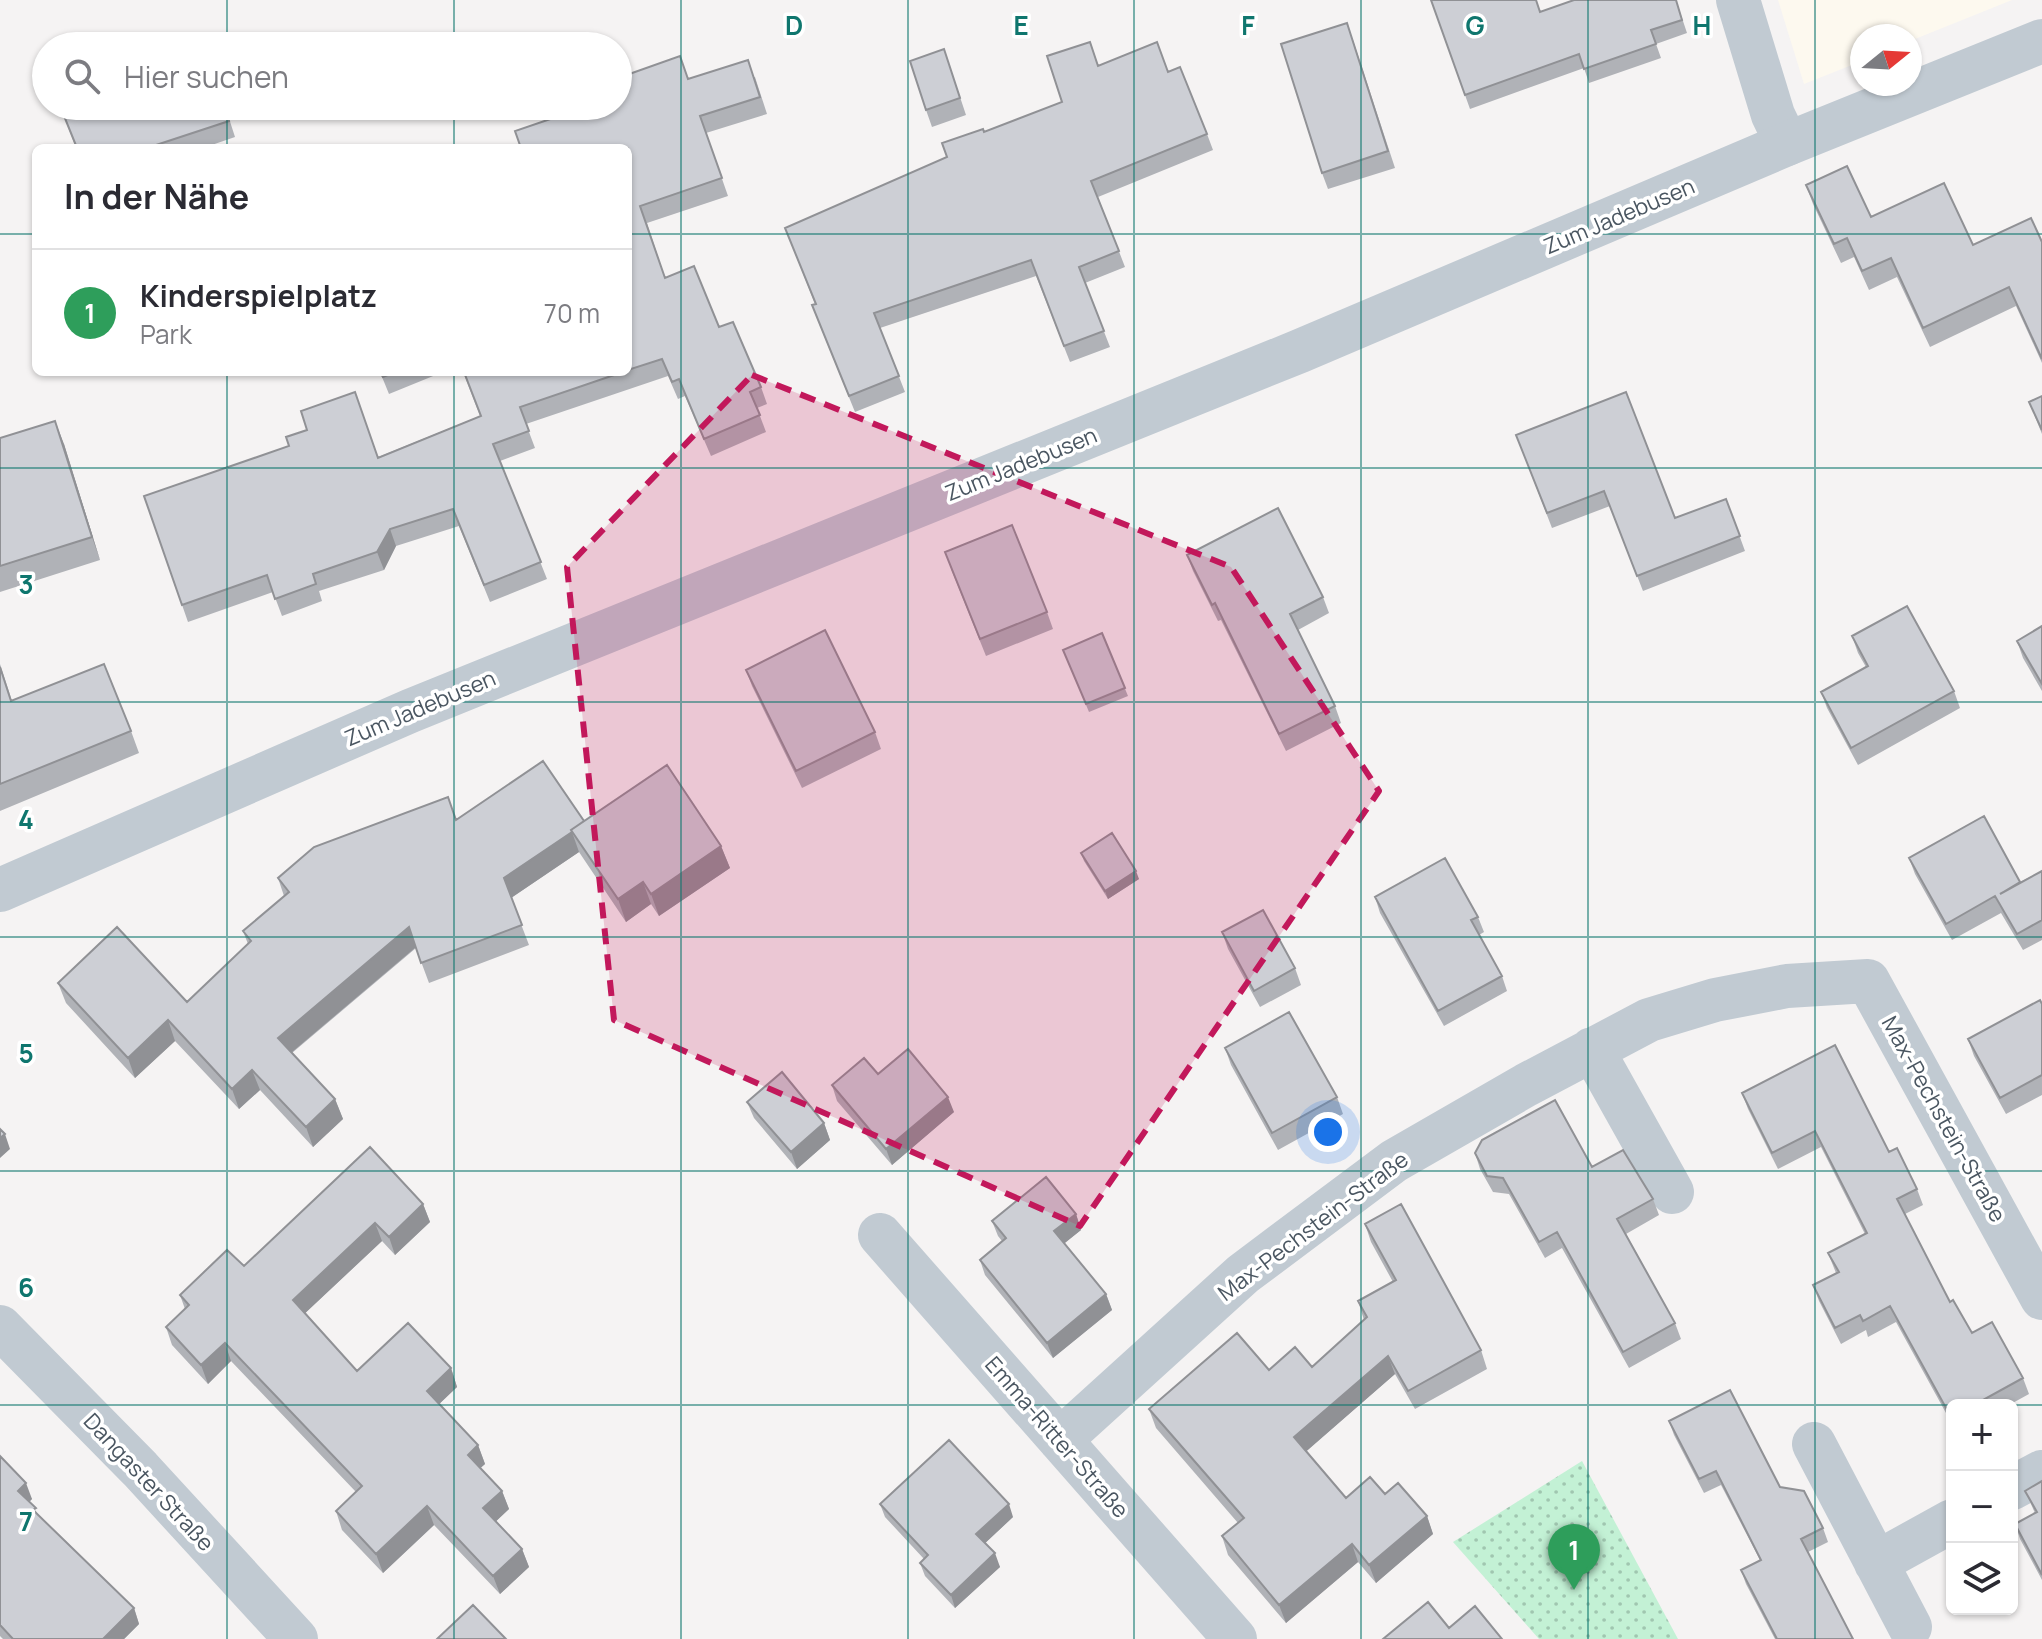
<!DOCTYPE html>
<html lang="de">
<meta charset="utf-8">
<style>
:root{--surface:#fff;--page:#f7f7f7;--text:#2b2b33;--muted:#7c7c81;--line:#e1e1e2;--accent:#1a73e8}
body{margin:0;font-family:Manrope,sans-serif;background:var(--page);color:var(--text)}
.controls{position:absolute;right:24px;bottom:24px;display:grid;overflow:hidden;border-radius:12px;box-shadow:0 2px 6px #0004}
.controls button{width:72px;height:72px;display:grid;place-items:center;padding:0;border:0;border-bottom:2px solid var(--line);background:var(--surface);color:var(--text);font:40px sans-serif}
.compass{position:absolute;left:1850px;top:24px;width:72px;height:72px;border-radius:50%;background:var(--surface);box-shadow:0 2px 6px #0004;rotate:72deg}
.you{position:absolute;left:1328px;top:1132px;width:28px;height:28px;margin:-20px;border:6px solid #fff;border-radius:50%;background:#1a73e8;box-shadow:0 0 0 12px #1a73e833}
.badge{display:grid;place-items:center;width:52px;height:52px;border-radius:50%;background:var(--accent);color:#fff;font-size:26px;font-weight:700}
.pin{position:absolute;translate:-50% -66px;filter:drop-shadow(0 2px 4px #0008)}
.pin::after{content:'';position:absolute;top:42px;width:28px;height:24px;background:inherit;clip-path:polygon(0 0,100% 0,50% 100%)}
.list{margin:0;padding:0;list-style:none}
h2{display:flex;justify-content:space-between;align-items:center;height:104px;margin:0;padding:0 32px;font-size:34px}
h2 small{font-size:26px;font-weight:400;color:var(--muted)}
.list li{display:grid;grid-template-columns:52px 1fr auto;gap:24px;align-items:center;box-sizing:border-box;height:128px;padding:0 32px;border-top:2px solid var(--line)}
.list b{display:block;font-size:30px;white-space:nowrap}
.list p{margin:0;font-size:26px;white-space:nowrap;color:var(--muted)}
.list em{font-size:26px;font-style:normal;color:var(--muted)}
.icon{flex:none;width:44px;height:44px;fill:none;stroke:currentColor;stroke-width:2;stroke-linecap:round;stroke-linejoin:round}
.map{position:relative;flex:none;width:2042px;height:1639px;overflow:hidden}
.search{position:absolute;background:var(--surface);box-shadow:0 2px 6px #0004;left:32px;top:32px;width:600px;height:88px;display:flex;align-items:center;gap:20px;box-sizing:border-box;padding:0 28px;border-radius:44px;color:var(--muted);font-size:30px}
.panel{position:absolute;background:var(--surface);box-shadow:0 2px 6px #0004;left:32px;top:144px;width:600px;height:232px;border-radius:12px}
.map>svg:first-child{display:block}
</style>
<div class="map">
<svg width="2042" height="1639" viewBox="0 0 2042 1639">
<defs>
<pattern id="park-dots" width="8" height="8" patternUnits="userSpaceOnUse" patternTransform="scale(2)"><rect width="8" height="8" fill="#c3f1d5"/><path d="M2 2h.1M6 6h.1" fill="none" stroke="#a0c6b0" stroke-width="1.8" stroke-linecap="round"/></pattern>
</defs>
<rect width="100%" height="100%" fill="#f5f3f3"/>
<!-- commercial -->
<path fill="#fdf9ef" d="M 1778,0 L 2012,0 L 1910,41 L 1910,36 L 1862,36 L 1862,61 L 1804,84 Z"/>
<!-- park -->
<path fill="url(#park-dots)" d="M 1582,1461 L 1678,1639 L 1539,1639 L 1453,1542 Z"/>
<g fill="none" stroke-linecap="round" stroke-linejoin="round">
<!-- minor -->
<path stroke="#c1cad2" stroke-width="44" d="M 1738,0 L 1773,115 L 1787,144
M 1592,1049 L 1672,1192
M 880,1235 L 1235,1639
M 1060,1440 L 1243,1274 L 1394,1161 L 1526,1085 L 1649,1020 L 1715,1000 L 1787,986 L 1868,981 L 2042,1298
M 1814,1444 L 1910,1627
M 2012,1488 L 2042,1472
M 1876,1563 L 1952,1521"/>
<!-- tertiary -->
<path stroke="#c1cad2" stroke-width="44" d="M 0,890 L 410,711 L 1300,351 L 1787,144 L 2042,41
M 0,1327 L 140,1469 L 296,1639"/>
</g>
<!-- wall -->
<path fill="#b0b2b7" d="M 1431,0 L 1540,12 L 1676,0 L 1687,33 L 1656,44 L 1661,58 L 1589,83 L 1584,68 L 1470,109 Z
M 1353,40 L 1395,168 L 1328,189 L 1322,173 Z
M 944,49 L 966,115 L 932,127 L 926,110 Z
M 1098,66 L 1168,72 L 1207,134 L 1213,150 L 1098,197 L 1125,267 L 1085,283 L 1110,347 L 1070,362 L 1036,276 L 880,328 L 905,392 L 855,412 L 818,321 L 812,305 L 815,304 L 785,228 L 947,157 L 984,132 L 1062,102 Z
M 755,77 L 767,114 L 706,133 L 728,196 L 647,223 L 665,278 L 719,327 L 761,387 L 767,404 L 757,408 L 766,432 L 711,456 L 685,396 L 678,399 L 668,376 L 526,424 L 535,448 L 500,461 L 547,579 L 490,602 L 459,526 L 396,546 L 384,570 L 319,591 L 322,601 L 282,616 L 273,592 L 188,622 L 144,496 L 378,457 L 480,416 L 463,372 L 628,372 L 628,148 L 688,79 Z
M 60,106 L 225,106 L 235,137 L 203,148 L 76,148 Z
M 1806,185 L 1871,217 L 1973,245 L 2042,242 L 2042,363 L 2016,306 L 1930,347 L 1897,277 L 1869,290 L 1854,257 L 1841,263 L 1813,204 Z
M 380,372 L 443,372 L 389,394 Z
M 2042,396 L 2042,434 L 2029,402 Z
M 1516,435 L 1675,518 L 1726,499 L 1745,551 L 1643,591 L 1610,506 L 1552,528 Z
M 0,438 L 64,444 L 100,560 L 0,592 Z
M 1187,555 L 1323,597 L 1329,613 L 1298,630 L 1335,706 L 1341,723 L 1286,751 L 1221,620 L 1218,621 L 1193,571 Z
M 951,569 L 1047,612 L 1053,629 L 986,656 Z
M 2042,626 L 2042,691 L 2023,658 L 2017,641 Z
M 1102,633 L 1128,696 L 1089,712 L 1063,650 Z
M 1852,636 L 1954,691 L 1960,708 L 1858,765 L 1827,708 L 1821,692 L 1866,667 L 1858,653 Z
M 0,664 L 12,701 L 131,731 L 139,753 L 0,811 Z
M 746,670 L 875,732 L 881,749 L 802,788 L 752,686 Z
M 456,820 L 584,821 L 721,846 L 730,868 L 659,916 L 651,904 L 626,922 L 579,852 L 511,898 L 529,945 L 429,983 L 416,948 L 292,1053 L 335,1099 L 343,1119 L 313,1147 L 260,1090 L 239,1109 L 175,1041 L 135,1078 L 66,1003 L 58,983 L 187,1002 L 248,944 L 243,931 L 284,896 L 278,878 Z
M 1081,853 L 1139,879 L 1108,899 L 1084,861 Z
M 1909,858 L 2020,882 L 2042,871 L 2042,940 L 2023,950 L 2001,913 L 1952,940 L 1915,874 Z
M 1375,897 L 1478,917 L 1484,932 L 1479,935 L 1502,976 L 1507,991 L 1444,1026 L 1380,913 Z
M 1222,932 L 1295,968 L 1301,985 L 1260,1007 L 1228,949 Z
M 2042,1004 L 2042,1095 L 2006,1114 L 1974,1056 L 1968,1039 Z
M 1225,1048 L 1337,1097 L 1343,1114 L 1278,1150 L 1231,1065 Z
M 878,1074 L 954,1112 L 892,1165 L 837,1101 L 832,1085 Z
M 1742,1093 L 1889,1152 L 1917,1189 L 1923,1205 L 1905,1214 L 1950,1302 L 1972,1333 L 2023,1378 L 2029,1394 L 2009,1405 L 1952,1405 L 1952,1424 L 1896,1322 L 1868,1337 L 1866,1330 L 1841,1344 L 1819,1301 L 1813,1285 L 1836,1273 L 1828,1253 L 1865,1234 L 1821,1147 L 1778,1169 L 1748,1109 Z
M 747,1102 L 824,1123 L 830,1140 L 797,1169 L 754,1118 Z
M 1475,1153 L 1592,1167 L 1653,1199 L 1659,1215 L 1626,1234 L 1675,1323 L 1681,1339 L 1629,1368 L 1562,1248 L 1545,1258 L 1509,1194 L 1493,1192 L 1480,1169 Z
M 423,1204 L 430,1222 L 395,1255 L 382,1241 L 305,1313 L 357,1371 L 451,1368 L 457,1387 L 439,1404 L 478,1445 L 485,1464 L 480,1468 L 502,1491 L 509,1509 L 496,1521 L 522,1549 L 529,1567 L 500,1594 L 434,1525 L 383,1573 L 342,1530 L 336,1511 L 356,1492 L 231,1361 L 208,1384 L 172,1345 L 166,1327 L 185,1309 L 180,1295 L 244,1266 Z
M 1076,1214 L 1081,1230 L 1064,1243 L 1106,1294 L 1112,1310 L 1053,1358 L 985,1275 L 980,1260 L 1002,1241 L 998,1236 L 992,1221 Z
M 1365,1224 L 1481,1350 L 1487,1369 L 1415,1409 L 1395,1374 L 1306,1451 L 1346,1498 L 1385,1494 L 1427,1516 L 1433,1534 L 1376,1583 L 1358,1562 L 1286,1623 L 1228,1555 L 1222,1536 L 1238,1523 L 1156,1428 L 1149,1409 L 1269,1370 L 1312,1367 L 1364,1320 L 1358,1301 L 1393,1282 L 1371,1242 Z
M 1669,1421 L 1780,1487 L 1823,1528 L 1828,1542 L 1808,1552 L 1853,1639 L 1775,1639 L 1746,1584 L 1741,1570 L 1760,1560 L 1721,1485 L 1704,1493 L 1674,1435 Z
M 0,1456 L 32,1499 L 29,1502 L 38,1514 L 134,1608 L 139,1624 L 124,1639 L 3,1639 L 0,1636 Z
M 2042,1481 L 2042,1580 L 2020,1539 L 2015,1524 L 2035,1513 L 2025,1491 Z
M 880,1504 L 1013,1517 L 985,1543 L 1000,1567 L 955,1608 L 925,1576 L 920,1563 L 924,1559 L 885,1517 Z"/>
<!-- shaded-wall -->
<path fill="#909195" d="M 55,421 L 64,444 L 100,560 L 92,537 Z
M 390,529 L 396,546 L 384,570 L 377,552 Z
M 572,832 L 579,852 L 511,898 L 504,878 Z
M 721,846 L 730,868 L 659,916 L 651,894 Z
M 1136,871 L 1139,879 L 1108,899 L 1105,891 Z
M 643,882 L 651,904 L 626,922 L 618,899 Z
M 409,927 L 416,947 L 285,1058 L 278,1038 Z
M 168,1020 L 175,1041 L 135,1078 L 128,1058 Z
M 252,1070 L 260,1090 L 239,1109 L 232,1089 Z
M 948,1097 L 954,1112 L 892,1165 L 886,1149 Z
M 335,1099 L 343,1119 L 313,1147 L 306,1127 Z
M 824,1123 L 830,1140 L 797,1169 L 791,1152 Z
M 5,1134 L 10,1149 L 0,1158 L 0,1138 Z
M 423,1204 L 430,1222 L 395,1255 L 389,1237 Z
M 1076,1214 L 1081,1230 L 1060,1247 L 1054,1231 Z
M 375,1223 L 382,1241 L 300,1318 L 293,1300 Z
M 1106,1294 L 1112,1310 L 1053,1358 L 1047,1343 Z
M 225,1343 L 231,1361 L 208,1384 L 201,1365 Z
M 1388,1356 L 1395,1374 L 1301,1456 L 1294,1437 Z
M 451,1368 L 457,1387 L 434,1409 L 427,1391 Z
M 478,1445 L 485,1464 L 474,1474 L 468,1455 Z
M 26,1483 L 32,1499 L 24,1507 L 18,1491 Z
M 502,1491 L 509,1509 L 490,1527 L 483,1508 Z
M 1009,1504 L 1013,1517 L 981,1547 L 976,1534 Z
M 427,1506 L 434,1525 L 383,1573 L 376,1554 Z
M 1427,1516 L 1433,1534 L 1376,1583 L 1369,1565 Z
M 1352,1544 L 1358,1562 L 1286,1623 L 1279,1605 Z
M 522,1549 L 529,1567 L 500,1594 L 493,1576 Z
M 995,1553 L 1000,1567 L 955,1608 L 951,1595 Z
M 134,1608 L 139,1624 L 124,1639 L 103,1639 Z"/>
<!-- building -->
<path fill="#cdcfd5" stroke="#909195" stroke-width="2" d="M 1431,0 L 1536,0 L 1540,12 L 1574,0 L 1676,0 L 1682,20 L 1651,30 L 1656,44 L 1584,69 L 1579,54 L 1465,95 Z
M 1347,23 L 1388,151 L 1322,173 L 1281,44 Z
M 1090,42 L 1098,66 L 1157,42 L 1168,72 L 1180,67 L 1207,134 L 1091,181 L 1119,251 L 1079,267 L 1104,331 L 1064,346 L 1031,260 L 874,313 L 899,376 L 849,396 L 812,305 L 816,304 L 785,228 L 947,157 L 942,143 L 983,129 L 984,132 L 1062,102 L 1047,56 Z
M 944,49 L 960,98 L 926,110 L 910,61 Z
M 680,56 L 688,79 L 748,60 L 760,97 L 700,116 L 722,178 L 640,206 L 665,278 L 694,266 L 719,327 L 733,322 L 761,387 L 750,392 L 760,415 L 704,439 L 679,379 L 672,382 L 662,359 L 628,370 L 628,148 L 521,148 L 515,131 L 565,114 L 563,106 L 618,106 L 618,78 Z
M 60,106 L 224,106 L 229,121 L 147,148 L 77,148 Z
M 1847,166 L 1871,217 L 1944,183 L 1973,245 L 2031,218 L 2042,242 L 2042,359 L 2009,287 L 1923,328 L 1891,258 L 1862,271 L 1847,238 L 1834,244 L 1806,185 Z
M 380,372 L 395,372 L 383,377 Z
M 464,372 L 623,372 L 520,407 L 529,431 L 493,444 L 541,562 L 484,585 L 453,509 L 390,529 L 377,552 L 313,574 L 316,584 L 275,599 L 267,575 L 182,605 L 144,496 L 289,446 L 286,437 L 307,430 L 301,411 L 355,392 L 378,458 L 481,416 Z
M 1626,392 L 1675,518 L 1726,499 L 1740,536 L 1637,576 L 1604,491 L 1547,513 L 1516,435 Z
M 2042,396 L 2042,430 L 2029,402 Z
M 55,421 L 92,537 L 0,566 L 0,438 Z
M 1278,508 L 1323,597 L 1290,614 L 1335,706 L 1279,734 L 1215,603 L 1212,605 L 1187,555 Z
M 1012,525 L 1047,612 L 980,639 L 945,552 Z
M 1907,606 L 1954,691 L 1851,748 L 1821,692 L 1868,666 L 1852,636 Z
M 2042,626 L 2042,684 L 2017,641 Z
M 825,630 L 875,732 L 796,771 L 746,670 Z
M 1102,633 L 1125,688 L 1086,704 L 1063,650 Z
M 104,664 L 131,731 L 0,784 L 0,667 L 11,701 Z
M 543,761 L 584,821 L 571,830 L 572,832 L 504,878 L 522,925 L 421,963 L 409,927 L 278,1038 L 335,1099 L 306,1127 L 252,1070 L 232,1089 L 168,1020 L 128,1058 L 58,983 L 117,927 L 187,1002 L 251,941 L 243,931 L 289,892 L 278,878 L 314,847 L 448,797 L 456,820 Z
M 667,765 L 721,846 L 651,894 L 643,882 L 618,899 L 571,830 Z
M 1984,816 L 2020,882 L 2000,894 L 2042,871 L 2042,920 L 2017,934 L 1995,896 L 1946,924 L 1909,858 Z
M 1112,833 L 1136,871 L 1105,891 L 1081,853 Z
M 1445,858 L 1478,917 L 1471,920 L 1502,976 L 1438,1011 L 1375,897 Z
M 1263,910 L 1295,968 L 1254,991 L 1222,932 Z
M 2040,1000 L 2042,1004 L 2042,1075 L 2000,1098 L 1968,1039 Z
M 1289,1012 L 1337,1097 L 1272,1133 L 1225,1048 Z
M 1835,1045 L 1889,1152 L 1897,1148 L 1917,1189 L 1897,1199 L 1950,1302 L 1953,1300 L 1972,1333 L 1992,1322 L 2023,1378 L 1974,1405 L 1952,1405 L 1951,1417 L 1890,1306 L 1863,1321 L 1860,1315 L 1835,1328 L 1813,1285 L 1839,1272 L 1828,1253 L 1867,1233 L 1815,1131 L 1772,1153 L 1742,1093 Z
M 908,1049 L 948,1097 L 886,1149 L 832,1085 L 864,1058 L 878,1074 Z
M 782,1072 L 824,1123 L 791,1152 L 747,1102 Z
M 1555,1100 L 1592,1167 L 1623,1150 L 1653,1199 L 1617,1219 L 1675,1323 L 1623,1352 L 1557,1232 L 1539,1242 L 1503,1178 L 1487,1176 L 1475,1153 L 1482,1140 Z
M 0,1129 L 5,1134 L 0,1138 Z
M 370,1147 L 423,1204 L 389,1237 L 375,1223 L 293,1300 L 357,1371 L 408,1323 L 451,1368 L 427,1391 L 478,1445 L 468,1455 L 502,1491 L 483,1508 L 522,1549 L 493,1576 L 427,1506 L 376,1554 L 336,1511 L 362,1486 L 225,1343 L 201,1365 L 166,1327 L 189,1305 L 180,1295 L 227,1250 L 244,1266 Z
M 1046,1177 L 1076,1214 L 1054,1231 L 1106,1294 L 1047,1343 L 980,1260 L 1006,1238 L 992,1221 Z
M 1401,1204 L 1481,1350 L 1408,1391 L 1388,1356 L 1294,1437 L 1346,1498 L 1370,1477 L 1385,1494 L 1398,1483 L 1427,1516 L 1369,1565 L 1352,1544 L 1279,1605 L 1222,1536 L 1244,1518 L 1149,1409 L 1237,1333 L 1269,1370 L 1295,1347 L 1312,1367 L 1367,1317 L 1358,1301 L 1396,1280 L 1365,1224 Z
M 1730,1390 L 1780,1487 L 1804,1491 L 1823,1528 L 1801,1539 L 1853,1639 L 1777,1639 L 1741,1570 L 1761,1560 L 1716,1471 L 1699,1479 L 1669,1421 Z
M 949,1440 L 1009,1504 L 976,1534 L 995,1553 L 951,1595 L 920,1563 L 928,1555 L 880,1504 Z
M 0,1456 L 26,1483 L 18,1491 L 36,1508 L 33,1510 L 134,1608 L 103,1639 L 13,1639 L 0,1625 Z
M 2042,1481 L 2042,1575 L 2015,1524 L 2037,1512 L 2025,1491 Z
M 1428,1602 L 1449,1628 L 1475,1606 L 1502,1639 L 1383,1639 Z
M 473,1605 L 506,1639 L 437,1639 Z"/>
<!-- marked area -->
<path fill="#c2185b" fill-opacity="0.2" stroke="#c2185b" stroke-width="6" stroke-dasharray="16 10" stroke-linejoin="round" d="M 752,375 L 1231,567 L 1379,791 L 1080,1226 L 614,1020 L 567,567 Z"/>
<!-- grid -->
<path fill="none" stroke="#0f766e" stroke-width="2" stroke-opacity="0.55" d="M 227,0 L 227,46M 454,0 L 454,46M 681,0 L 681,1639M 908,0 L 908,1639M 1134,0 L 1134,1639M 1361,0 L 1361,1639M 1588,0 L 1588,1639M 1815,0 L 1815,1639M 227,106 L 227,148M 454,106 L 454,148M 0,234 L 36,234M 628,234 L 2042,234M 227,372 L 227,1639M 454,372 L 454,1639M 0,468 L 2042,468M 0,702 L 2042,702M 0,937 L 2042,937M 0,1171 L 2042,1171M 0,1405 L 2042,1405"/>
<g text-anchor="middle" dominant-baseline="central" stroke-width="7" stroke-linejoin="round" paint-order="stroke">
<!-- street labels -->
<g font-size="22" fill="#4a5661" stroke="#fff">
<text transform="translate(1619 216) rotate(-23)">Zum Jadebusen</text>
<text transform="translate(1021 464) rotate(-22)">Zum Jadebusen</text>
<text transform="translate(420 708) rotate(-23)">Zum Jadebusen</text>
<text transform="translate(1944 1119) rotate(61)">Max-Pechstein-Straße</text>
<text transform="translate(1313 1226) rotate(-37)">Max-Pechstein-Straße</text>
<text transform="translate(1057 1437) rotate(49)">Emma-Ritter-Straße</text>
<text transform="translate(149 1482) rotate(47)">Dangaster Straße</text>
</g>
</g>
<g font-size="26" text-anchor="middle" font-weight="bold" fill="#0f766e" stroke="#fff" stroke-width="7" stroke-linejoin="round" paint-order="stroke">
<text x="794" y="35">D</text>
<text x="1021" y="35">E</text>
<text x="1248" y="35">F</text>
<text x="1475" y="35">G</text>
<text x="1702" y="35">H</text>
<text x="26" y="594">3</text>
<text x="26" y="829">4</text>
<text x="26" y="1063">5</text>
<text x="26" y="1297">6</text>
<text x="26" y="1531">7</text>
</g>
</svg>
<div class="controls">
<button>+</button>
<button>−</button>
<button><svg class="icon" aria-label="layers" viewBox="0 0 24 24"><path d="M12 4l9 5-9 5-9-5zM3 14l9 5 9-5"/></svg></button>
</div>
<svg class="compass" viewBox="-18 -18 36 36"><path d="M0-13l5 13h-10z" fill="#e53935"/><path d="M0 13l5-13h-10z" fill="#7c7c81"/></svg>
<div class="you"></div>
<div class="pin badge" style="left:1574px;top:1590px;background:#2e9e5b">1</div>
<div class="search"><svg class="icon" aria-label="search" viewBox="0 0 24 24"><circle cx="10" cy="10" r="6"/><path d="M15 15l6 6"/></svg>Hier suchen</div>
<section class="panel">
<h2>In der Nähe<small></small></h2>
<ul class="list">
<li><span class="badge" style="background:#2e9e5b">1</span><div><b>Kinderspielplatz</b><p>Park</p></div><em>70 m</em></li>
</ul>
</section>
</div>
